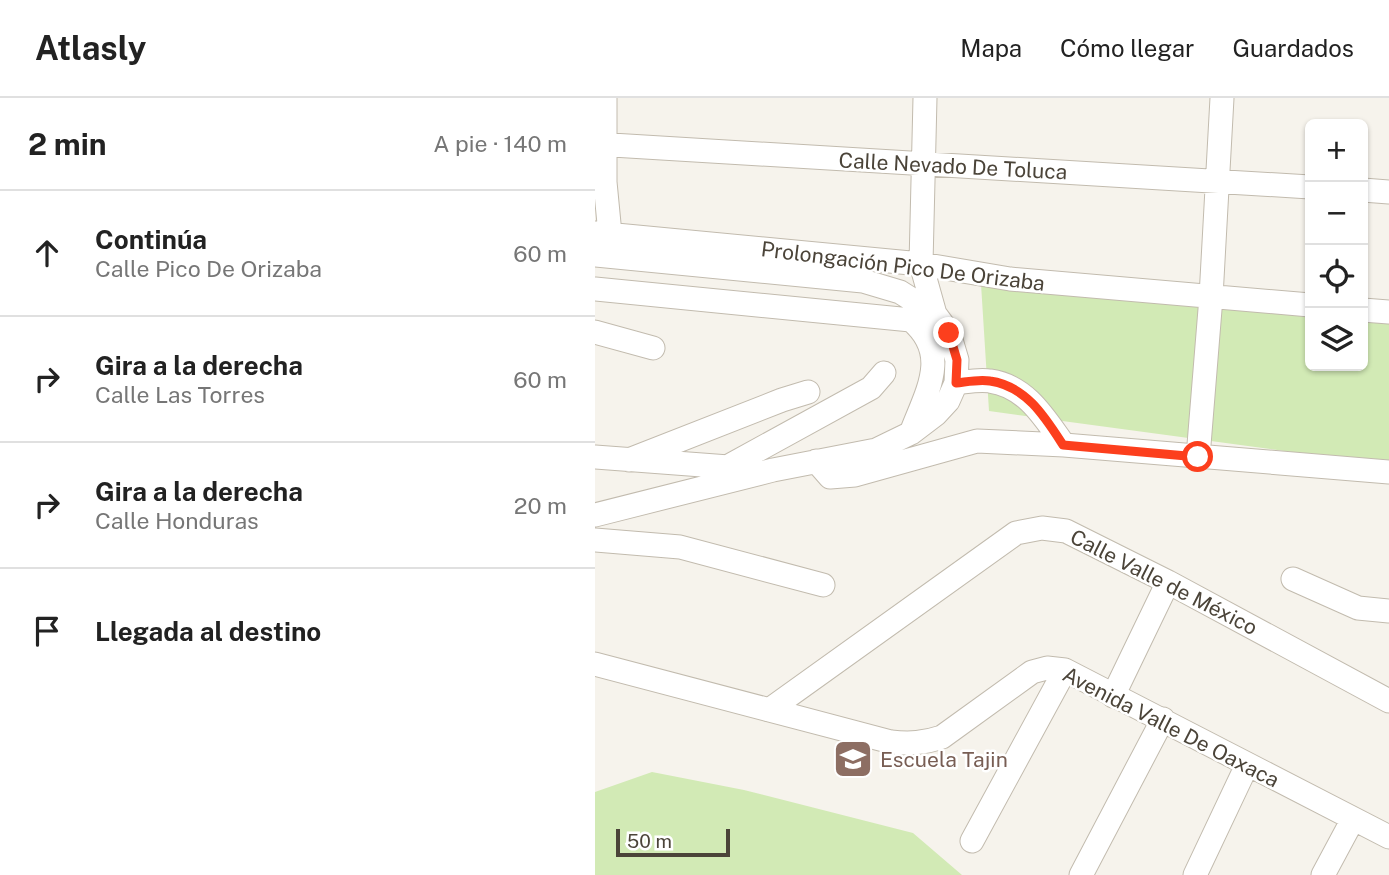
<!DOCTYPE html>
<html lang="es">
<meta charset="utf-8">
<style>
:root{--surface:#fff;--page:#f6f6f6;--text:#222;--muted:#767676;--line:#e0e0e0}
body{margin:0;font-family:"Public Sans",sans-serif;background:var(--page);color:var(--text)}
.controls{position:absolute;right:21px;top:21px;display:grid;overflow:hidden;border-radius:10px;box-shadow:0 2px 5px #0004}
.controls button{width:63px;height:63px;display:grid;place-items:center;padding:0;border:0;border-bottom:2px solid var(--line);background:var(--surface);color:var(--text);font:35px sans-serif}
.scale{position:absolute;left:21px;bottom:18px;width:114px;box-sizing:border-box;padding-left:7px;border:4px solid #4b4439;border-top:0;font-size:19px;line-height:24px;white-space:nowrap;color:#4b4439;-webkit-text-stroke:5px #fff;paint-order:stroke}
.stop{position:absolute;width:21px;height:21px;margin:-16px;border:5px solid #fc3f1d;border-radius:50%;background:#fff}
.stop.end{background:#fc3f1d;border-color:#fff;box-shadow:0 2px 7px #0008}
.list{margin:0;padding:0;list-style:none}
h2{display:flex;justify-content:space-between;align-items:center;height:91px;margin:0;padding:0 28px;font-size:30px}
h2 small{font-size:23px;font-weight:400;color:var(--muted)}
.list li{display:grid;grid-template-columns:46px 1fr auto;gap:21px;align-items:center;box-sizing:border-box;height:126px;padding:0 28px;border-top:2px solid var(--line)}
.list b{display:block;font-size:26px;white-space:nowrap}
.list p{margin:0;font-size:23px;white-space:nowrap;color:var(--muted)}
.list em{font-size:23px;font-style:normal;color:var(--muted)}
.icon{flex:none;width:38px;height:38px;fill:none;stroke:currentColor;stroke-width:2;stroke-linecap:round;stroke-linejoin:round}
.map{position:relative;flex:none;width:794px;height:777px;overflow:hidden}
header{display:flex;align-items:center;gap:42px;box-sizing:border-box;height:98px;padding:0 35px;background:var(--surface);border-bottom:2px solid var(--line)}
header strong{font-size:33px}
nav{display:flex;gap:38px;margin-inline-start:auto;font-size:24px}
main{display:flex}
aside{flex:1;background:var(--surface)}
.map>svg:first-child{display:block}
</style>
<header>
<strong>Atlasly</strong>
<nav><a>Mapa</a><a>Cómo llegar</a><a>Guardados</a></nav>
</header>
<main>
<aside>
<h2>2 min<small>A pie · 140 m</small></h2>
<ul class="list">
<li><svg class="icon" aria-label="ahead" viewBox="0 0 24 24"><path d="M12 20V5M6 11l6-6 6 6"/></svg><div><b>Continúa</b><p>Calle Pico De Orizaba</p></div><em>60 m</em></li>
<li><svg class="icon" aria-label="right" viewBox="0 0 24 24"><path d="M7 20v-9h11M14 6l5 5-5 5"/></svg><div><b>Gira a la derecha</b><p>Calle Las Torres</p></div><em>60 m</em></li>
<li><svg class="icon" aria-label="right" viewBox="0 0 24 24"><path d="M7 20v-9h11M14 6l5 5-5 5"/></svg><div><b>Gira a la derecha</b><p>Calle Honduras</p></div><em>20 m</em></li>
<li><svg class="icon" aria-label="arrive" viewBox="0 0 24 24"><path d="M6 21V4h12l-3 4 3 4H6"/></svg><div><b>Llegada al destino</b></div></li>
</ul>
</aside>
<div class="map">
<svg width="794" height="777" viewBox="0 0 794 777">
<rect width="100%" height="100%" fill="#f6f3ec"/>
<!-- green -->
<path fill="#d2eab5" d="M 386,186 L 715,213 L 715,268 L 768,268 L 768,217 L 794,219 L 794,362 L 697,354 L 394,313 Z
M 57,674 L 149,692 L 318,735 L 367,777 L 0,777 L 0,694 Z"/>
<g fill="none" stroke-linecap="round" stroke-linejoin="round">
<!-- minor casing -->
<g stroke="#c2bbae" stroke-width="25">
<path id="minor" d="M 10,0 L 10,84 L 15,136
M 0,46 L 715,89
M 768,92 L 794,94
M 0,135 L 326,166 L 415,181 L 715,207
M 0,157 L 268,183 L 305,194 L 340,216
M 0,191 L 316,222 C 356,256 332,293 316,335
M 768,212 L 794,214
M 0,234 L 58,250
M 361,285 C 371,284 384,281 395,283 C 431,288 449,319 469,347
M 0,359 L 147,370
M 603,359 L 616,199 L 627,0
M 34,362 L 187,302 L 213,294
M 221,363 L 235,379 L 260,377 L 382,343 L 469,347 L 794,374
M 132,369 L 276,290 L 289,275
M 0,417 L 178,372 L 281,352 L 316,335 L 341,316 L 353,303 L 361,285 L 362,262 L 354,235 L 340,216 L 326,166 L 330,0
M 0,442 L 85,449 L 228,487
M 698,481 L 763,510 L 794,513
M 0,566 L 296,644 C 315,646 329,645 347,639 L 437,574 L 452,570 L 470,572 L 794,739
M 518,598 L 573,484
M 174,612 L 421,435 L 447,430 L 471,433 L 573,484 L 794,603
M 377,743 L 470,572
M 486,777 L 568,621
M 600,777 L 652,667
M 728,777 L 758,721"/>
</g>
<!-- minor -->
<use href="#minor" stroke="#fff" stroke-width="23"/>
</g>
<g fill="none" stroke-linecap="round" stroke-linejoin="round">
<!-- route -->
<path stroke="#fc3f1d" stroke-width="9" d="M 354,235 L 362,262 L 361,285 C 371,284 384,281 395,283 C 431,288 450,319 468,347 L 603,359"/>
</g>
<!-- icons -->
<defs>
<g id="school-square" transform="scale(2.0125)"><rect x="-9" y="-9" width="18" height="18" rx="4" fill="#8d6e63" stroke="#fff"/><path d="M0-5L7-2L0 1L-7-2ZM-4 1L0 2.5L4 1V4Q0 6-4 4Z" fill="#fff"/></g>
</defs>
<g fill-rule="evenodd">
<use href="#school-square" x="258" y="661"/>
</g>
<g text-anchor="middle" dominant-baseline="central" stroke-width="5" stroke-linejoin="round" paint-order="stroke">
<!-- street labels -->
<g font-size="21" fill="#4b4439" stroke="#fff">
<text transform="translate(358 68) rotate(3)">Calle Nevado De Toluca</text>
<text transform="translate(308 168) rotate(7)">Prolongación Pico De Orizaba</text>
<text transform="translate(569 484) rotate(27)">Calle Valle de México</text>
<text transform="translate(576 629) rotate(27)">Avenida Valle De Oaxaca</text>
</g>
<!-- education labels -->
<g font-size="21" fill="#785e54" stroke="#fff" text-anchor="start">
<text x="285" y="661">Escuela Tajin</text>
</g>
</g>
</svg>
<div class="controls">
<button>+</button>
<button>−</button>
<button><svg class="icon" aria-label="locate" viewBox="0 0 24 24"><circle cx="12" cy="12" r="6"/><path d="M12 2v4M12 18v4M2 12h4M18 12h4"/></svg></button>
<button><svg class="icon" aria-label="layers" viewBox="0 0 24 24"><path d="M12 4l9 5-9 5-9-5zM3 14l9 5 9-5"/></svg></button>
</div>
<div class="scale">50 m</div>
<div class="stop" style="left:603px;top:359px"></div>
<div class="stop end" style="left:354px;top:235px"></div>
</div>
</main>
